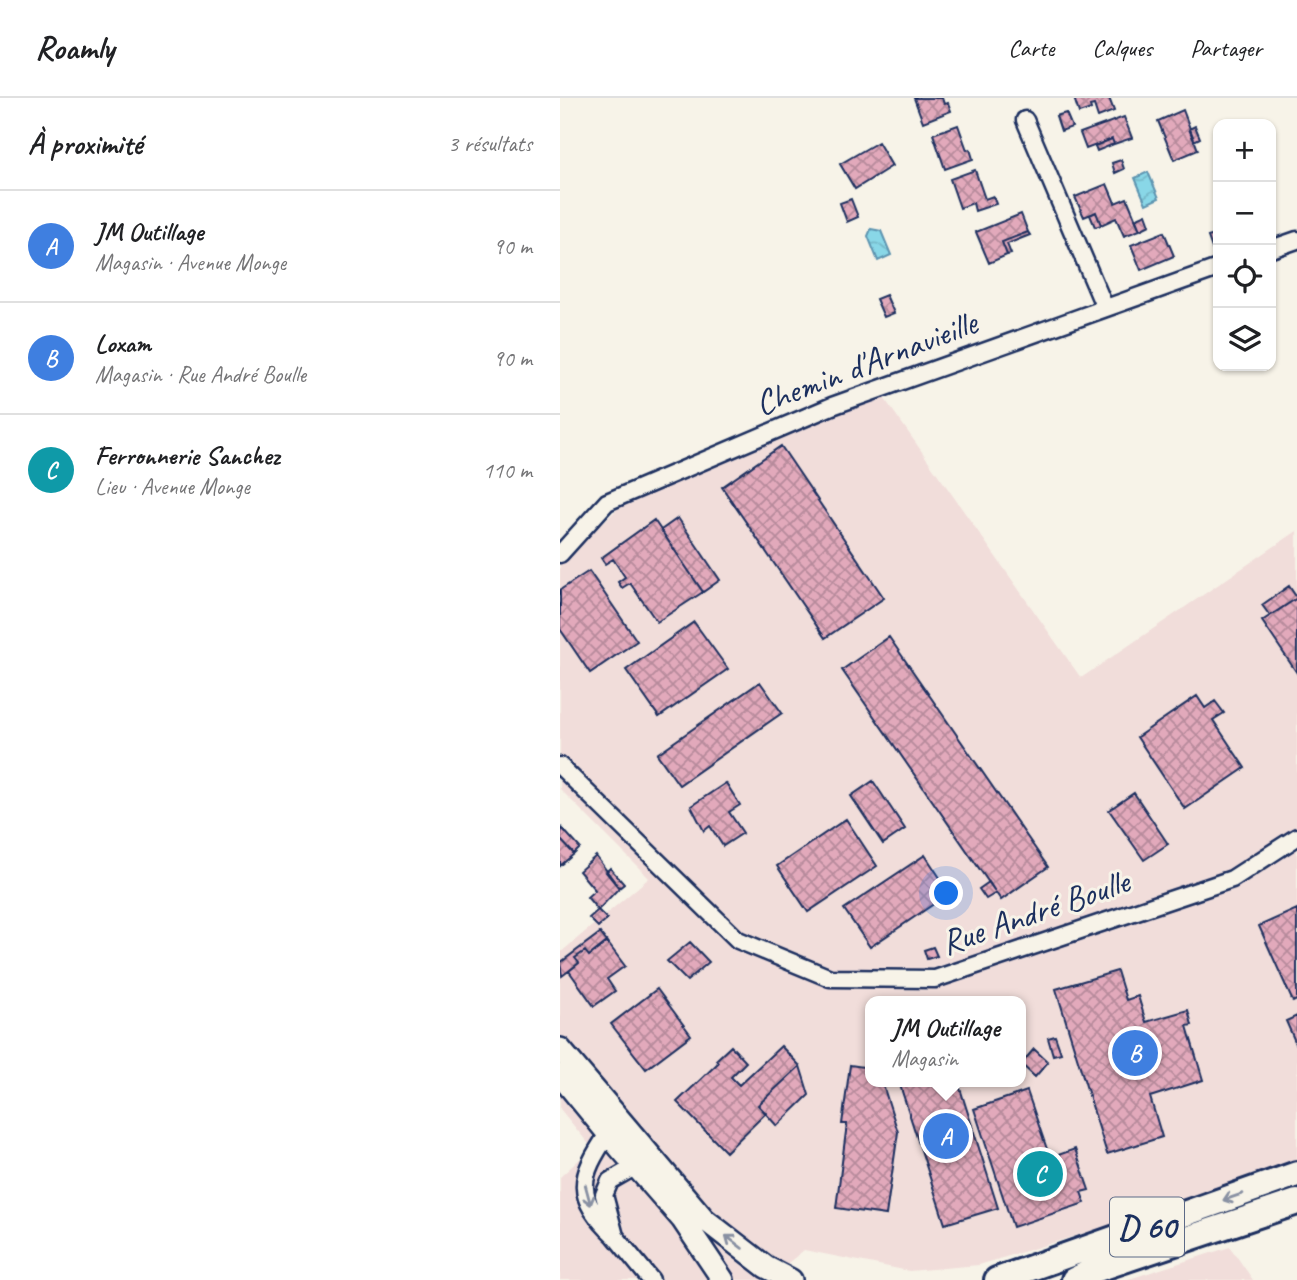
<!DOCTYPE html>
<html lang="fr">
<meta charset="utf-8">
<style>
:root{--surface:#fff;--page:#f6f6f6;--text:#202124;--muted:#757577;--line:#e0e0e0;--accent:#ea580c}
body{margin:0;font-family:Caveat,sans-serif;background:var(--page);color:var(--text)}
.controls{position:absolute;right:21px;top:21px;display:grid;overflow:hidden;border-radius:14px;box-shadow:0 2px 5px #0004}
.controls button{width:63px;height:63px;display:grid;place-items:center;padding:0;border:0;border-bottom:2px solid var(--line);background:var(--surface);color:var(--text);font:35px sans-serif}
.you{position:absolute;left:387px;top:796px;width:24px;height:24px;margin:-18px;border:5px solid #fff;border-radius:50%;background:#1a73e8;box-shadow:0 0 0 10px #1a73e833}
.badge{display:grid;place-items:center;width:46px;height:46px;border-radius:50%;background:var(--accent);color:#fff;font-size:23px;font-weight:700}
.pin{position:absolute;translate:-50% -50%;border:4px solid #fff;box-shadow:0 2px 7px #0006}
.popup{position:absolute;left:305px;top:898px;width:161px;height:91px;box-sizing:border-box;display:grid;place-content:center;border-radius:14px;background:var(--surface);filter:drop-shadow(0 2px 5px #0005);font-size:23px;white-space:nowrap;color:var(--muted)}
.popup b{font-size:26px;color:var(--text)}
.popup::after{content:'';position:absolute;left:50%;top:100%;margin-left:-14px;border:14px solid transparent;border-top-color:var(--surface)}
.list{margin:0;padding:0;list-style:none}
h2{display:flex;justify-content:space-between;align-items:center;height:91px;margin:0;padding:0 28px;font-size:30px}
h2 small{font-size:23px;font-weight:400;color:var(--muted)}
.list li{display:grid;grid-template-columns:46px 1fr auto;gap:21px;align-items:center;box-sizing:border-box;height:112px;padding:0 28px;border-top:2px solid var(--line)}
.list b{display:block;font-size:26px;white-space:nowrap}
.list p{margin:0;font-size:23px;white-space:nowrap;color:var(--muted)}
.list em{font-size:23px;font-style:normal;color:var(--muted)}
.icon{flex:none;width:38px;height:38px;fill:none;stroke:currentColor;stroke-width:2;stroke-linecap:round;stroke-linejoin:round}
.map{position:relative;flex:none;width:737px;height:1182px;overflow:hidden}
header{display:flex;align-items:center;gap:42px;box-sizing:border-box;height:98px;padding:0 35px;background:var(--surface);border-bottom:2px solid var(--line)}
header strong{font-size:33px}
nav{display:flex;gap:38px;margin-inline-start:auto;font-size:24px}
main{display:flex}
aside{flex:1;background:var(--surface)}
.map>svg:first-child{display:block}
</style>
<header>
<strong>Roamly</strong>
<nav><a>Carte</a><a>Calques</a><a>Partager</a></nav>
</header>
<main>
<aside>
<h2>À proximité<small>3 résultats</small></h2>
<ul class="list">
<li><span class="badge" style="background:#3f7fe0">A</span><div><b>JM Outillage</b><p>Magasin · Avenue Monge</p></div><em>90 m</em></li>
<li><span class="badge" style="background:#3f7fe0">B</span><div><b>Loxam</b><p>Magasin · Rue André Boulle</p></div><em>90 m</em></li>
<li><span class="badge" style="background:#0f9aa8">C</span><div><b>Ferronnerie Sanchez</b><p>Lieu · Avenue Monge</p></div><em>110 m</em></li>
</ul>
</aside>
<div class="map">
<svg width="737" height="1182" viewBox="0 0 737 1182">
<defs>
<pattern id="water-waves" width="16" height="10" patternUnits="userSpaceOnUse" patternTransform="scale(1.75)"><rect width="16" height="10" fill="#89d7e7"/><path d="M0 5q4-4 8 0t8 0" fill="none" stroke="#76b9c9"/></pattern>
<pattern id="building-cross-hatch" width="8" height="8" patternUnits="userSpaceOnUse" patternTransform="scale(1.75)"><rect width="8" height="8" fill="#e2a9bb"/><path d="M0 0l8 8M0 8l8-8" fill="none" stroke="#b68a9b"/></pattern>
</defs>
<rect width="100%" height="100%" fill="#f7f3e8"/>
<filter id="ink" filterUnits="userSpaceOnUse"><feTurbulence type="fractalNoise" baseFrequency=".0143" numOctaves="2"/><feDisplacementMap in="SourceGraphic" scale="14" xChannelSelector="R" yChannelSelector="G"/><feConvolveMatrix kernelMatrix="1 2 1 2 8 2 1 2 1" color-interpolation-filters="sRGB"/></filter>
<g filter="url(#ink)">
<!-- built -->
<path fill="#f1ddda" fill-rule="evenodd" d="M 322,297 L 521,580 L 737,433 L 737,1066 L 695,1084 L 419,1167 L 349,1173 L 244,1152 L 207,1182 L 0,1182 L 0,1079 L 32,1050 L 0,1011 L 0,855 L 89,780 L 0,691 L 0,464 L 64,405 ZM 311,903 L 461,903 L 461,984 L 311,984 Z
M 670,1149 L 693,1182 L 566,1182 Z"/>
<!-- water -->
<path fill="url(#water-waves)" stroke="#5d94b0" stroke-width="2" d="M 588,74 L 599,100 L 586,106 L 575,80 Z
M 311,131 L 321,133 L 331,157 L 318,163 L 308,138 Z"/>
<!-- building -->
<path fill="url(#building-cross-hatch)" stroke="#1b2f5e" stroke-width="2" d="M 354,0 L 382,0 L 384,6 L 388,5 L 391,13 L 363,24 Z
M 514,0 L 549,0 L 554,13 L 538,19 L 534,7 L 530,8 L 531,11 L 519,15 Z
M 623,12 L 638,52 L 614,62 L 598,23 Z
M 506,15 L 512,29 L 501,33 L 496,18 Z
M 564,19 L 572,40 L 554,46 L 552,41 L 526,51 L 520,35 Z
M 398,27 L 407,52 L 410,51 L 413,61 L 385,71 L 373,36 Z
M 635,28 L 640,40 L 634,43 L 629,31 Z
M 552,41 L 554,46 L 537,53 L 535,48 Z
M 318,44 L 332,68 L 295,91 L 280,66 Z
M 561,62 L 564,71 L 555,75 L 552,65 Z
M 415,72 L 425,101 L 433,98 L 436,106 L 415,113 L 413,105 L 400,110 L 390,81 Z
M 547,86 L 555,105 L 567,100 L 580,132 L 564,138 L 556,120 L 541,127 L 536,114 L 524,119 L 515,99 Z
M 291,101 L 298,119 L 287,124 L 280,105 Z
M 536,114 L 541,127 L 535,129 L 530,117 Z
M 461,116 L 468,134 L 442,144 L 447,157 L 429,165 L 416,134 Z
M 586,116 L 590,127 L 580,132 L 575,121 Z
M 468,134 L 470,137 L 447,146 L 451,156 L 447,157 L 442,144 Z
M 604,134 L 614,158 L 581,172 L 571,147 Z
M 658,136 L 658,151 L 653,153 L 648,139 Z
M 326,197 L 334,215 L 324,219 L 316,201 Z
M 221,348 L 324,500 L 265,540 L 162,389 Z
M 118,420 L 160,482 L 143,494 L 101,432 Z
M 94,422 L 143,494 L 97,524 L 70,485 L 62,490 L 58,484 L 65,479 L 53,461 L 45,466 L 41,460 Z
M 29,473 L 77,543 L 30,575 L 0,531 L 0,492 Z
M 729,488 L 737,500 L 710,518 L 702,507 Z
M 737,500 L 737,575 L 702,523 Z
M 134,524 L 168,571 L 99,619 L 66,572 Z
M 329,539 L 488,769 L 441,802 L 282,572 Z
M 200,584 L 222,615 L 119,687 L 97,656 Z
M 637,598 L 645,610 L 655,603 L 664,615 L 653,622 L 685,670 L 625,711 L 577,639 Z
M 313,683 L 345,731 L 323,746 L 291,698 Z
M 166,685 L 180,707 L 169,714 L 183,735 L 163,748 L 150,728 L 144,733 L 131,708 Z
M 574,695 L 608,746 L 584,762 L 549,712 Z
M 286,721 L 317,768 L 248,814 L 217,768 Z
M 2,730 L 20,750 L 14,756 L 0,741 Z
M 0,741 L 14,756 L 0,768 Z
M 365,757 L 390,795 L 310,849 L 284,811 Z
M 36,758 L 59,790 L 38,812 L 27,799 L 35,792 L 19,773 Z
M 50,770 L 64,786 L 59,790 L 46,774 Z
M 429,784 L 436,795 L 426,801 L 419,791 Z
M 737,811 L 737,902 L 733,904 L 699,828 Z
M 38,812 L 47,821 L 38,829 L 29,820 Z
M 40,835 L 47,844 L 29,858 L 25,853 L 15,860 L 19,865 L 2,878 L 0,865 Z
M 47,844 L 65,868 L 47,881 L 55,893 L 34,908 L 9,873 L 19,865 L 15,860 L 25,853 L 29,858 Z
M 130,844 L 149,864 L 127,883 L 107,863 Z
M 373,849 L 377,858 L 367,861 L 364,852 Z
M 557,873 L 566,902 L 578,898 L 586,924 L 628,912 L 632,927 L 627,928 L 643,982 L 590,999 L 602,1039 L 547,1056 L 496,891 Z
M 97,891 L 131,937 L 86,971 L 51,926 Z
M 737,918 L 737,948 L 726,923 Z
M 495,938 L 501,955 L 493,957 L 488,940 Z
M 171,948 L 186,964 L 171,979 L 179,987 L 221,948 L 240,968 L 198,1007 L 206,1015 L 166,1054 L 117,1004 L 158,965 L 156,962 Z
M 474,951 L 488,964 L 475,979 L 461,966 Z
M 290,967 L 311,970 L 311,984 L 322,984 L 338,1034 L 326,1117 L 276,1110 L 287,1026 L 282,1026 Z
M 240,968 L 249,997 L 217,1028 L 198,1007 Z
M 339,984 L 398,984 L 438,1110 L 385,1126 Z
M 467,993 L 490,1060 L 515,1051 L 529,1092 L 521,1094 L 525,1105 L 453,1129 L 414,1011 Z"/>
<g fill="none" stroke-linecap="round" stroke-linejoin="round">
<!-- minor casing -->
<g stroke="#1b2f5e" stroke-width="21">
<path id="minor" d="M 465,22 L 545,210
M 711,151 L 737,142
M 0,456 L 47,404 L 272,308 L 658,170
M 0,668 L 178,842 L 270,880 L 375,881 L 672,781 L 737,739
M 48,1036 C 18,1080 14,1099 55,1138 L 44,1097 L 50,1083 L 83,1064
M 55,1138 L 91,1182"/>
</g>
<!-- secondary casing -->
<g stroke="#1b2f5e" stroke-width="26">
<path id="secondary" d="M 0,951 L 144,1121 L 206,1169 L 231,1182
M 0,977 L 60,1050 L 122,1121 L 163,1182"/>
</g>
<!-- primary casing -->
<g stroke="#1b2f5e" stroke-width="30">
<path id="primary" d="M 437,1182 L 737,1076
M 514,1182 L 534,1172 L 737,1104"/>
</g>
<!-- minor -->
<use href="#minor" stroke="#f7f3e8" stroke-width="16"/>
<!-- secondary -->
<use href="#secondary" stroke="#f7f3e8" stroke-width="21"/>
<!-- primary -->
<use href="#primary" stroke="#f7f3e8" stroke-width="24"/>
</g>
<!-- one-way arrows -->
<defs><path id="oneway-shaft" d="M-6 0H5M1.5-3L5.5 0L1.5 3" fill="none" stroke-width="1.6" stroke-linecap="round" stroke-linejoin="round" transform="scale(1.75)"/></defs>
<g stroke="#8991a3">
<use href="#oneway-shaft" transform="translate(28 1097) rotate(75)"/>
<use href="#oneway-shaft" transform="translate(673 1099) rotate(161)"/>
<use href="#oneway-shaft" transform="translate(174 1144) rotate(-143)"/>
</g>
</g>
<g text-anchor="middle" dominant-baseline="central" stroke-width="6" stroke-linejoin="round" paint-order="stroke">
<!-- shield labels -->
<rect fill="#f7f3e8" stroke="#5d6a87" stroke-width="2" x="550" y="1099.5" width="74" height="59" rx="5"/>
<g font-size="33" font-weight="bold" fill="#1b2f5e">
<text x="587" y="1129">D 60</text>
</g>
<!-- street labels -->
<g font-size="35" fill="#1b2f5e" stroke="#f7f3e8">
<text transform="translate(306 265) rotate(-21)">Chemin d'Arnavieille</text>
<text transform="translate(475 814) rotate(-19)">Rue André Boulle</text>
</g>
</g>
</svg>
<div class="controls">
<button>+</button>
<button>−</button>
<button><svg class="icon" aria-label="locate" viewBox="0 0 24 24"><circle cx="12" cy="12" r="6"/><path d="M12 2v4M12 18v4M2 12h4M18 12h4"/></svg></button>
<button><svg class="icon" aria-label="layers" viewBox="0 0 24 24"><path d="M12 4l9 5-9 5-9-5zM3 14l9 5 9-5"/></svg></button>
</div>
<div class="you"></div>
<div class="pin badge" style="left:386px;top:1038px;background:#3f7fe0">A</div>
<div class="popup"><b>JM Outillage</b>Magasin</div>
<div class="pin badge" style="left:575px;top:955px;background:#3f7fe0">B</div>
<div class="pin badge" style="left:480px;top:1076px;background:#0f9aa8">C</div>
</div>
</main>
